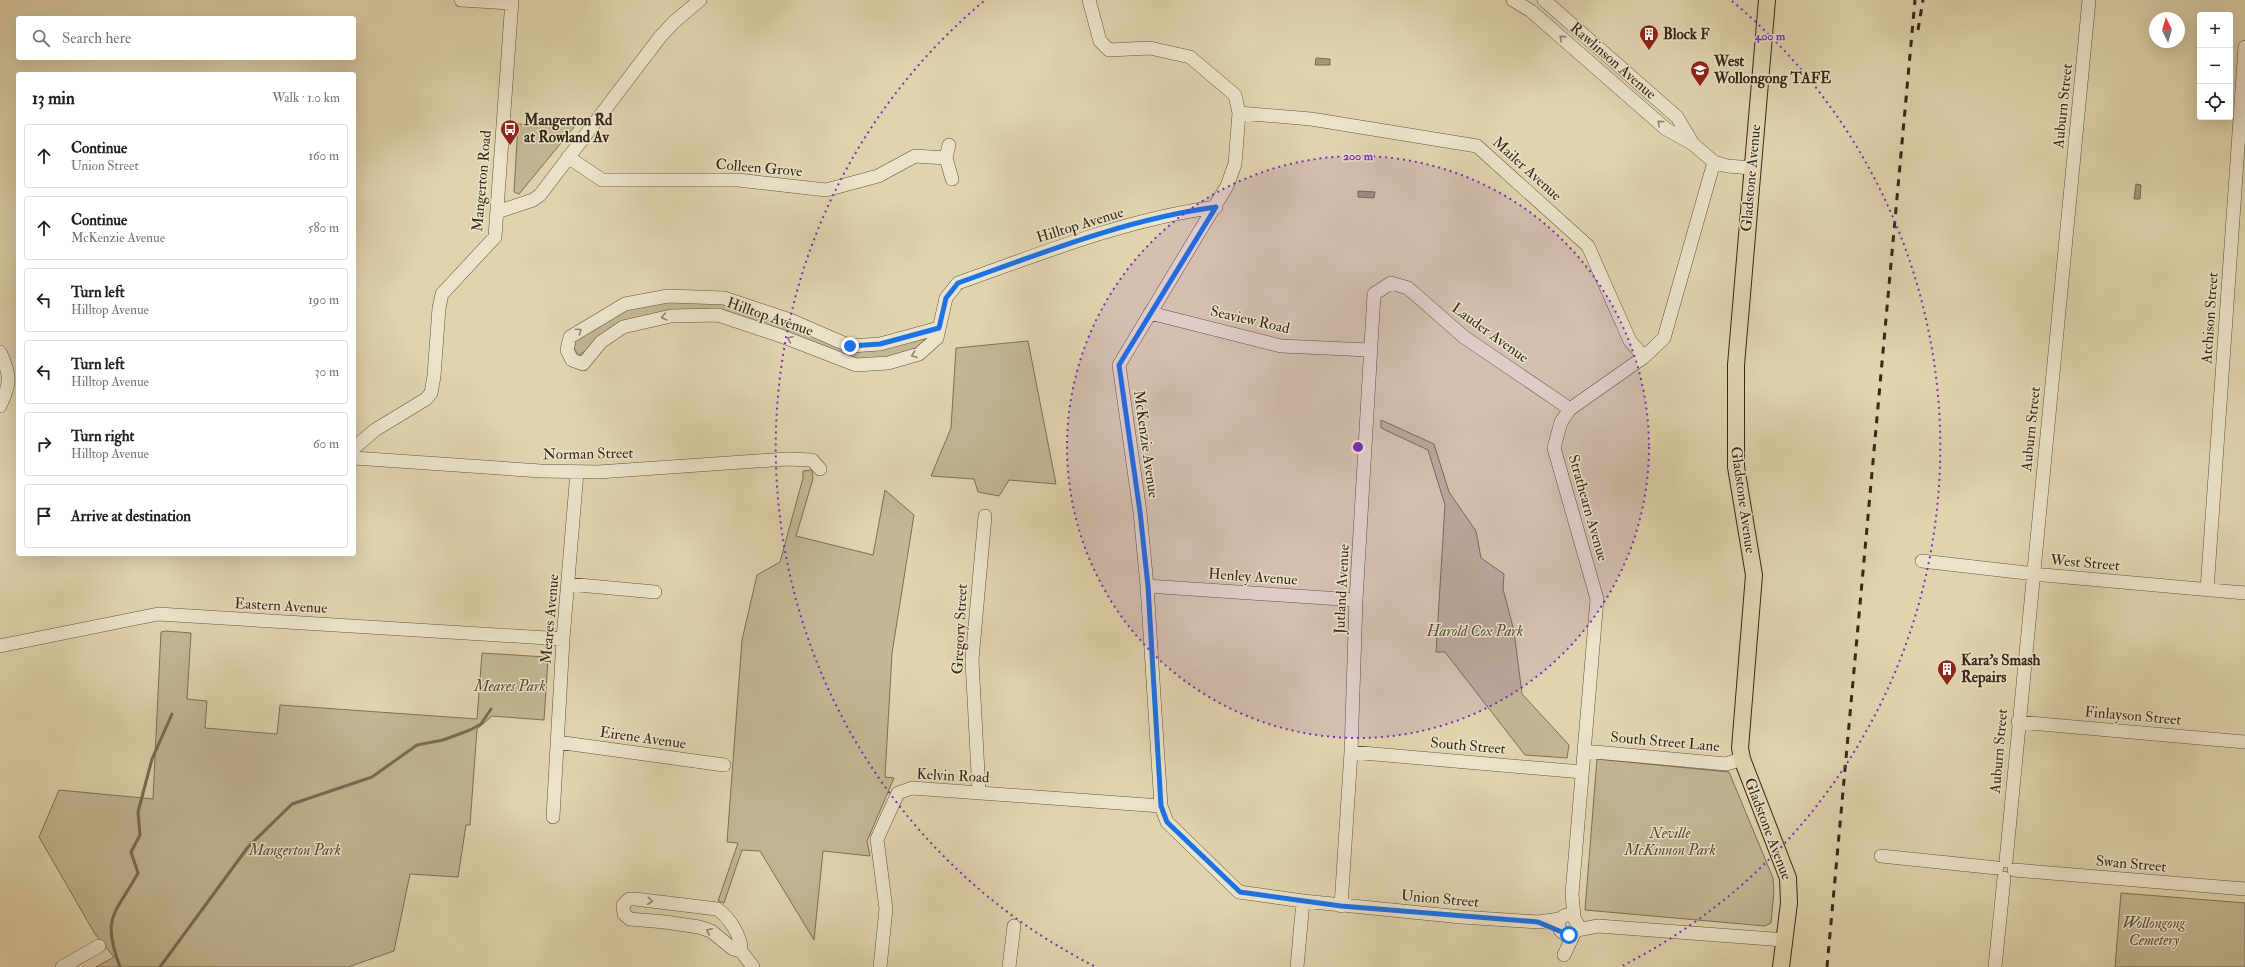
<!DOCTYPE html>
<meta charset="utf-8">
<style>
:root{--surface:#fff;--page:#f2f2f2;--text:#202124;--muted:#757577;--line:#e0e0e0}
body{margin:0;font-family:"IM FELL Double Pica",serif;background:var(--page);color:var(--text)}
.controls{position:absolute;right:12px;top:12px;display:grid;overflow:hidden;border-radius:4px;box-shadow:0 4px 16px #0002}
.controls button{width:36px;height:36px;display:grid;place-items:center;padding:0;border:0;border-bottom:1px solid var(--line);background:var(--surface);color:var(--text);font:20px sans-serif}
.compass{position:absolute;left:2149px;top:12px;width:36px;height:36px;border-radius:50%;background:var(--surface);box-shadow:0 4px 16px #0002;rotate:355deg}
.stop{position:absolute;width:12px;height:12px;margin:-9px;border:3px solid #1a73e8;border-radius:50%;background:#fff}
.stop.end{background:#1a73e8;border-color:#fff;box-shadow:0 1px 4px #0008}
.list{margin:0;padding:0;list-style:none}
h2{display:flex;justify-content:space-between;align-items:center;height:52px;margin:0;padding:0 16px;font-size:17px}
h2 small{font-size:13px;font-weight:400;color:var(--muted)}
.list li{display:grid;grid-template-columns:26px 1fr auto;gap:12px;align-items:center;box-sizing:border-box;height:64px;margin:0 8px 8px;padding:0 8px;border:1px solid var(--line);border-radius:4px}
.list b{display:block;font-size:15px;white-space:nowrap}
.list p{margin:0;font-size:13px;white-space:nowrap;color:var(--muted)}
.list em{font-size:13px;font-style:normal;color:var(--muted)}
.icon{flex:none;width:22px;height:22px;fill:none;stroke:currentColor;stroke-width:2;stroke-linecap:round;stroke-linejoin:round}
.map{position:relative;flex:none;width:2245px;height:967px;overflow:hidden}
.search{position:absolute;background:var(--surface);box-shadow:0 4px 16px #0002;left:16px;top:16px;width:340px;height:44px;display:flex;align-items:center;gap:10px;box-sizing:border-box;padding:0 14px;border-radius:4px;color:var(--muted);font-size:15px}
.panel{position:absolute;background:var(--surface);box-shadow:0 4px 16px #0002;left:16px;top:72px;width:340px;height:484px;border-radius:4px}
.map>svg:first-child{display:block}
</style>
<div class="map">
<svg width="2245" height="967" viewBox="0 0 2245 967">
<rect width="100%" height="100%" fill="#e0d4ae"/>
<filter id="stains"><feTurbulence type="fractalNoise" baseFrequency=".005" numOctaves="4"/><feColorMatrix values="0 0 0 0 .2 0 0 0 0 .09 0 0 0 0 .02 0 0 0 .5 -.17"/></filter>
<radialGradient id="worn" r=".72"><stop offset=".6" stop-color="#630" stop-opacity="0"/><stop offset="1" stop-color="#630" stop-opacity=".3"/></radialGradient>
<!-- green -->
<path fill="#c3b794" stroke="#7c6f56" d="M 518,124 L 575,126 L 519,194 L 514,192 Z
M 649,302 L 726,302 L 771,317 L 849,350 L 925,336 L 923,345 L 910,352 L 887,360 L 861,360 L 731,315 L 672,311 L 589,349 L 579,355 L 574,349 L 576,340 L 621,311 Z
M 1028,341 L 1056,484 L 1009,480 L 999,496 L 978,492 L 974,479 L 931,476 L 951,428 L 956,348 Z
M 1381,420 L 1434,444 L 1449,492 L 1476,531 L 1481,558 L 1504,574 L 1503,589 L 1514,631 L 1522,694 L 1569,745 L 1567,758 L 1525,755 L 1445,652 L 1436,652 L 1445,505 L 1428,450 L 1381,428 Z
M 812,470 L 813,479 L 796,536 L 873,555 L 885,490 L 914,515 L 892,653 L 885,777 L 894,778 L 867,841 L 870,856 L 823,851 L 814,940 L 760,851 L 742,850 L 724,903 L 718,901 L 738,843 L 727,842 L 742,640 L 757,575 L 780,562 L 803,478 L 803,471 Z
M 166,631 L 191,633 L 187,699 L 207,701 L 205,728 L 277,734 L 280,705 L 477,719 L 482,653 L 546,657 L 548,660 L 544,720 L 492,716 L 477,729 L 470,825 L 466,825 L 458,877 L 410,874 L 394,951 L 348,967 L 96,967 L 114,957 L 95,934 L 39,837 L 59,790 L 153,799 L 161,632 Z
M 1597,759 L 1729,772 L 1773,878 L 1774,892 L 1771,923 L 1765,926 L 1585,910 Z
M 2121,893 L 2245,903 L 2245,967 L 2115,967 Z"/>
<!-- water -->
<path fill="#a6997b" stroke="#796b53" d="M 1316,58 L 1330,59 L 1330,65 L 1315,65 Z
M 2136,184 L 2141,185 L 2140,199 L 2134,199 Z
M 1358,191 L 1375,192 L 1374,198 L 1358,197 Z"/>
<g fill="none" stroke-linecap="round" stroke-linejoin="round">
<!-- stream -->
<path stroke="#796b53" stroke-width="3" d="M 120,967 C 101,916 115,915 138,873 L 131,852 L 140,835 L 138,812 L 152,759 L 172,714
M 160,967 L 248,847 L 292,804 L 372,777 L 417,745 L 443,740 L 470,730 L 481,724 L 491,709"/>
<!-- minor casing -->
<g stroke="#60523d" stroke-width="14">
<path id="minor" d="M 461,0 L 511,3
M 1089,0 L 1100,41 L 1109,50 L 1150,48 L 1190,57 L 1235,95 L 1239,113 L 1235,164 L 1227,186 L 1119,365 L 1140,512 L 1147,586 L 1161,806 L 1167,822 L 1239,892 L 1303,901 L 1461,917 L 1538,922 L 1560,919
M 1513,0 L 1531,11 L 1666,129 L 1693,144 L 1714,162 L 1727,166 L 1752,168
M 1544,0 L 1677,117 L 1692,142
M 1239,113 L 1311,119 L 1477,146 L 1588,246 L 1630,341 L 1644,357
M 568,157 L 602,180 L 738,180 L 826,190 L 878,176 L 915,156 L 946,158 L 952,179
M 946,158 L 949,145
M 497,212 L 533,200 L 540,195 L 660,37 L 674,22 L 700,0
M 1150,313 L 1281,346 L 1369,350
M 939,328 L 880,344 L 850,346 L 790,320 L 724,298 L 668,296 L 625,304 L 570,337 L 567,350 L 572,360 L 583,364 L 601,342 L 623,327 L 671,316 L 718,315 L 781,336 L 856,365 L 888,363 L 919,354 L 937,338 L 946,298 L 958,283 C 1042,253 1127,219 1216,207
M 0,352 C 11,375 11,383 0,406
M 354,448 L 375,430 L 426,399 L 431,393 L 434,376 L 439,308 L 442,294 L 495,237 L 512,0
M 354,458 L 541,471 L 598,472 L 787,459 L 812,460 L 820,469
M 1922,561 L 2044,575 L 2245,593
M 568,584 L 655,592
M 1147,586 L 1356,600
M 2207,590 L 2245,47
M 0,646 L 158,614 L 563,639
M 2018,722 L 2245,742
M 557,742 L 724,765
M 1584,751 L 1726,764 L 1742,759
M 1351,752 L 1582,772
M 979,792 L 972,660 L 985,516
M 553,817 L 563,639 L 577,472
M 1881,856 L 1997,868
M 2006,861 L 2089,0
M 2014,870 L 2245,889
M 1341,906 L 1351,752 L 1356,600 L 1374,294 L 1391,283 L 1408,288 L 1464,337 L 1570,409
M 1574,917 L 1572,894 L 1597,599 L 1554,448 L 1561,422 L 1570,409 L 1644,357 L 1664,338 L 1714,162
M 1577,930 L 1598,926 L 1785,940
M 741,951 C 742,937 729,917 717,909 L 635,899 L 629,899 L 623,905 L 624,914 L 630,919 L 665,922 L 699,927 L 711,931 L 733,949 L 741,951 L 753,967
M 1564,955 L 1578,925 L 1573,916 C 1565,913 1560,917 1558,924 L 1560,930 L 1566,935 L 1574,933
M 62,967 L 99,946
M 880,967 L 886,909 L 877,839 L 898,793 L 912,788 L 1161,806
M 1009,967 L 1014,926
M 1297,967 L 1303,901
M 1995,967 L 2004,878"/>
</g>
<!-- major casing -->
<g stroke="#362717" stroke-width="18">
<path id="major" d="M 1767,0 L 1736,365 L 1736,467 L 1754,575 L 1740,748 L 1742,759 L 1788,878 L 1789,903 L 1781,967"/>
</g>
<!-- minor -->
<use href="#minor" stroke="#ebe3ca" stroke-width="13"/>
<!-- major -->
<use href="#major" stroke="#e0d4ae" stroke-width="16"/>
<!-- rail -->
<path stroke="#362717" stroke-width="3" stroke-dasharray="7 7" stroke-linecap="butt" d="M 1918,30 L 1923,0
M 1827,967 L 1915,0"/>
</g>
<!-- one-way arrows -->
<defs><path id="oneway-chevron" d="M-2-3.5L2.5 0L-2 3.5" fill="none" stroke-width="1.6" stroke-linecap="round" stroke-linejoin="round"/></defs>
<g stroke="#908570">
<use href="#oneway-chevron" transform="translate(1562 38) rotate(-139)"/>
<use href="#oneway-chevron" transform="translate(1660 123) rotate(-139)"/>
<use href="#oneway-chevron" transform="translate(664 317) rotate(167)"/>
<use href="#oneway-chevron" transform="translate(579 331) rotate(-35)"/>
<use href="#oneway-chevron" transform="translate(790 339) rotate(-159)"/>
<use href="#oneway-chevron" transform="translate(914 355) rotate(160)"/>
<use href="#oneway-chevron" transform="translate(650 901) rotate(6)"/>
<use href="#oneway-chevron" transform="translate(709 931) rotate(-155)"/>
</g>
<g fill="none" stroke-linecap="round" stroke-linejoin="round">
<!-- route -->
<path stroke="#1a73e8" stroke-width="5" d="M 850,346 L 880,344 L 939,328 L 946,298 L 958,283 C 1042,253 1127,219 1216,207 L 1119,365 L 1140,512 L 1148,586 L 1161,806 L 1167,822 L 1240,892 L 1341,906 L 1538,922 L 1569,935"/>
</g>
<!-- distance rings -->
<circle cx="1358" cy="447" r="291" fill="#7b2cbf" fill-opacity=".12"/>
<g fill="none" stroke="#7b2cbf" stroke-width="2" stroke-dasharray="2 4">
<circle cx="1358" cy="447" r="291"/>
<path d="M1094 966A582 582 0 0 1 984 1M1732 1A582 582 0 0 1 1622 966"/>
</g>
<!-- icons -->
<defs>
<g id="building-pin" transform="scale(1)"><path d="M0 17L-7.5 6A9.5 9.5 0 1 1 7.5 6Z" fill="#8f2418" stroke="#ebe3ca"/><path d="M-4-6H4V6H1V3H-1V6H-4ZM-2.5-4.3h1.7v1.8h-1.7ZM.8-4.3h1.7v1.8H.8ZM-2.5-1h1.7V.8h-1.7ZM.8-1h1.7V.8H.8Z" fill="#fff"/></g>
<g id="university-pin" transform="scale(1)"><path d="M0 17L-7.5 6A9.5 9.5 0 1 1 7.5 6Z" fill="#8f2418" stroke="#ebe3ca"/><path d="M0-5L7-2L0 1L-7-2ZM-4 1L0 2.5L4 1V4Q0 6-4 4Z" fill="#fff"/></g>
<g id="bus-pin" transform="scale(1)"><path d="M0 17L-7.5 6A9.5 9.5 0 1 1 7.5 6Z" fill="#8f2418" stroke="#ebe3ca"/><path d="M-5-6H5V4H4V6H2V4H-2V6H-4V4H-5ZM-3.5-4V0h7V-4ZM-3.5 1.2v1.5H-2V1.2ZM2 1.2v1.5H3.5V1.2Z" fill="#fff"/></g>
</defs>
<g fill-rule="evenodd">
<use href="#building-pin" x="1649" y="34"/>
<use href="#university-pin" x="1700" y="70"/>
<use href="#bus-pin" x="510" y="129"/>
<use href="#building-pin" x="1947" y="669"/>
</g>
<g text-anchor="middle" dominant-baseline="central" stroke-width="3" stroke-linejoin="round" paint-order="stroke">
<!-- poi labels -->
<g font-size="15" font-weight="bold" fill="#362717" stroke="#ebe3ca" text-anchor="start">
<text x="1663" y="34">Block F</text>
<text x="1714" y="61">West<tspan x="1714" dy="17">Wollongong TAFE</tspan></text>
<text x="524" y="120">Mangerton Rd<tspan x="524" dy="17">at Rowland Av</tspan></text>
<text x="1961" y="660">Kara's Smash<tspan x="1961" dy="17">Repairs</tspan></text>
</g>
<!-- street labels -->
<g font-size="15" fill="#362717" stroke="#ebe3ca">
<text transform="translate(1613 61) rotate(41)">Rawlinson Avenue</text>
<text transform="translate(2063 106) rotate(-84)">Auburn Street</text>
<text transform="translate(759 168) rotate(5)">Colleen Grove</text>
<text transform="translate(1527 169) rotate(42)">Mailer Avenue</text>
<text transform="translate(1751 178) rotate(-85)">Gladstone Avenue</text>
<text transform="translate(482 181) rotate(-85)">Mangerton Road</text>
<text transform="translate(1080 225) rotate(-17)">Hilltop Avenue</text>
<text transform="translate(770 317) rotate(19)">Hilltop Avenue</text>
<text transform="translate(2210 318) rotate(-86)">Atchison Street</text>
<text transform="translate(1250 320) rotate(13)">Seaview Road</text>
<text transform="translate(1490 333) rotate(36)">Lauder Avenue</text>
<text transform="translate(2031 429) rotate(-84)">Auburn Street</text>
<text transform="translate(1146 444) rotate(82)">McKenzie Avenue</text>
<text transform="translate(588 454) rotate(-1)">Norman Street</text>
<text transform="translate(1743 500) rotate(82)">Gladstone Avenue</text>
<text transform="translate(1588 508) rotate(74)">Strathearn Avenue</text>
<text transform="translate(2085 563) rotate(5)">West Street</text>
<text transform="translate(1253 577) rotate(4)">Henley Avenue</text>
<text transform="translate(1342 589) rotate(-87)">Jutland Avenue</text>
<text transform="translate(281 606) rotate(3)">Eastern Avenue</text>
<text transform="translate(550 619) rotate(-85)">Meares Avenue</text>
<text transform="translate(960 629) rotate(-87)">Gregory Street</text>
<text transform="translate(2133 716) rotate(5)">Finlayson Street</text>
<text transform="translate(643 738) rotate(8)">Eirene Avenue</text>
<text transform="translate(1665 742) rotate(5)">South Street Lane</text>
<text transform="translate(1468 746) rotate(5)">South Street</text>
<text transform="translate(1999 751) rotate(-85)">Auburn Street</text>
<text transform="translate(953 776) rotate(3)">Kelvin Road</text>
<text transform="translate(1768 829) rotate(69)">Gladstone Avenue</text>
<text transform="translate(2131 864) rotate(5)">Swan Street</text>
<text transform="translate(1440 899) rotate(5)">Union Street</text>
</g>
<!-- park labels -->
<g font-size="15" font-style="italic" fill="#594b36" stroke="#ebe3ca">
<text x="1475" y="631">Harold Cox Park</text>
<text x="510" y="686">Meares Park</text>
<text x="1670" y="833">Neville<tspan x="1670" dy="17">McKinnon Park</tspan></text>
<text x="295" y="850">Mangerton Park</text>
<text x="2154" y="923">Wollongong<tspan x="2154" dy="17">Cemetery</tspan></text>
</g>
</g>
<circle cx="1358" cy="447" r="6" fill="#7b2cbf" stroke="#ebe3ca" stroke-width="2"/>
<g font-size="12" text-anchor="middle" font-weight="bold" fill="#7b2cbf" stroke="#ebe3ca" stroke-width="3" stroke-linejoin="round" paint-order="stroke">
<text x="1770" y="40">400 m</text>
<text x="1358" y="160">200 m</text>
</g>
<rect width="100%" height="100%" filter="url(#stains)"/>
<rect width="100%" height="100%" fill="url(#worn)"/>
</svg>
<div class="controls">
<button>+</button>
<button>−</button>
<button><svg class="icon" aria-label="locate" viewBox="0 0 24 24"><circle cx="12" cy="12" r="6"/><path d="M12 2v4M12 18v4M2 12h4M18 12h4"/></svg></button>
</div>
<svg class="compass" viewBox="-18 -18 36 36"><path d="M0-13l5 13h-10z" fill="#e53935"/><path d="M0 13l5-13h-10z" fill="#757577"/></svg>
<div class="stop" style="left:1569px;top:935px"></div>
<div class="stop end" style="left:850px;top:346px"></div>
<div class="search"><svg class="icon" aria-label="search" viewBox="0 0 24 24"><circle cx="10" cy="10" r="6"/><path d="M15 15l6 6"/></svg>Search here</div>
<section class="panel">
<h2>13 min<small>Walk · 1.0 km</small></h2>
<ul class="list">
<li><svg class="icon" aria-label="ahead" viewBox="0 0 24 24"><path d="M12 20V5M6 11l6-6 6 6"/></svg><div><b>Continue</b><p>Union Street</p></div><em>160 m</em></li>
<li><svg class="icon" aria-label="ahead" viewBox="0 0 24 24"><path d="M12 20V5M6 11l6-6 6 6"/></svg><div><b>Continue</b><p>McKenzie Avenue</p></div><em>580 m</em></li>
<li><svg class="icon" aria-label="left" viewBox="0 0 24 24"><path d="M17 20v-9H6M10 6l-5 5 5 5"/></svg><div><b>Turn left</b><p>Hilltop Avenue</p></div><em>190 m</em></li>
<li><svg class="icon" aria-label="left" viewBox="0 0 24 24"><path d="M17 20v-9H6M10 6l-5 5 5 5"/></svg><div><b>Turn left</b><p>Hilltop Avenue</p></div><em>30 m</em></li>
<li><svg class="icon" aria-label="right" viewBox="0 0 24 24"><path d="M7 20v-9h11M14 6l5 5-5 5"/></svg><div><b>Turn right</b><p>Hilltop Avenue</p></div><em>60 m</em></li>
<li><svg class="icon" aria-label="arrive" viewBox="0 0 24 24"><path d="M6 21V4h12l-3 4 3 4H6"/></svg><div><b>Arrive at destination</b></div></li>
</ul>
</section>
</div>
